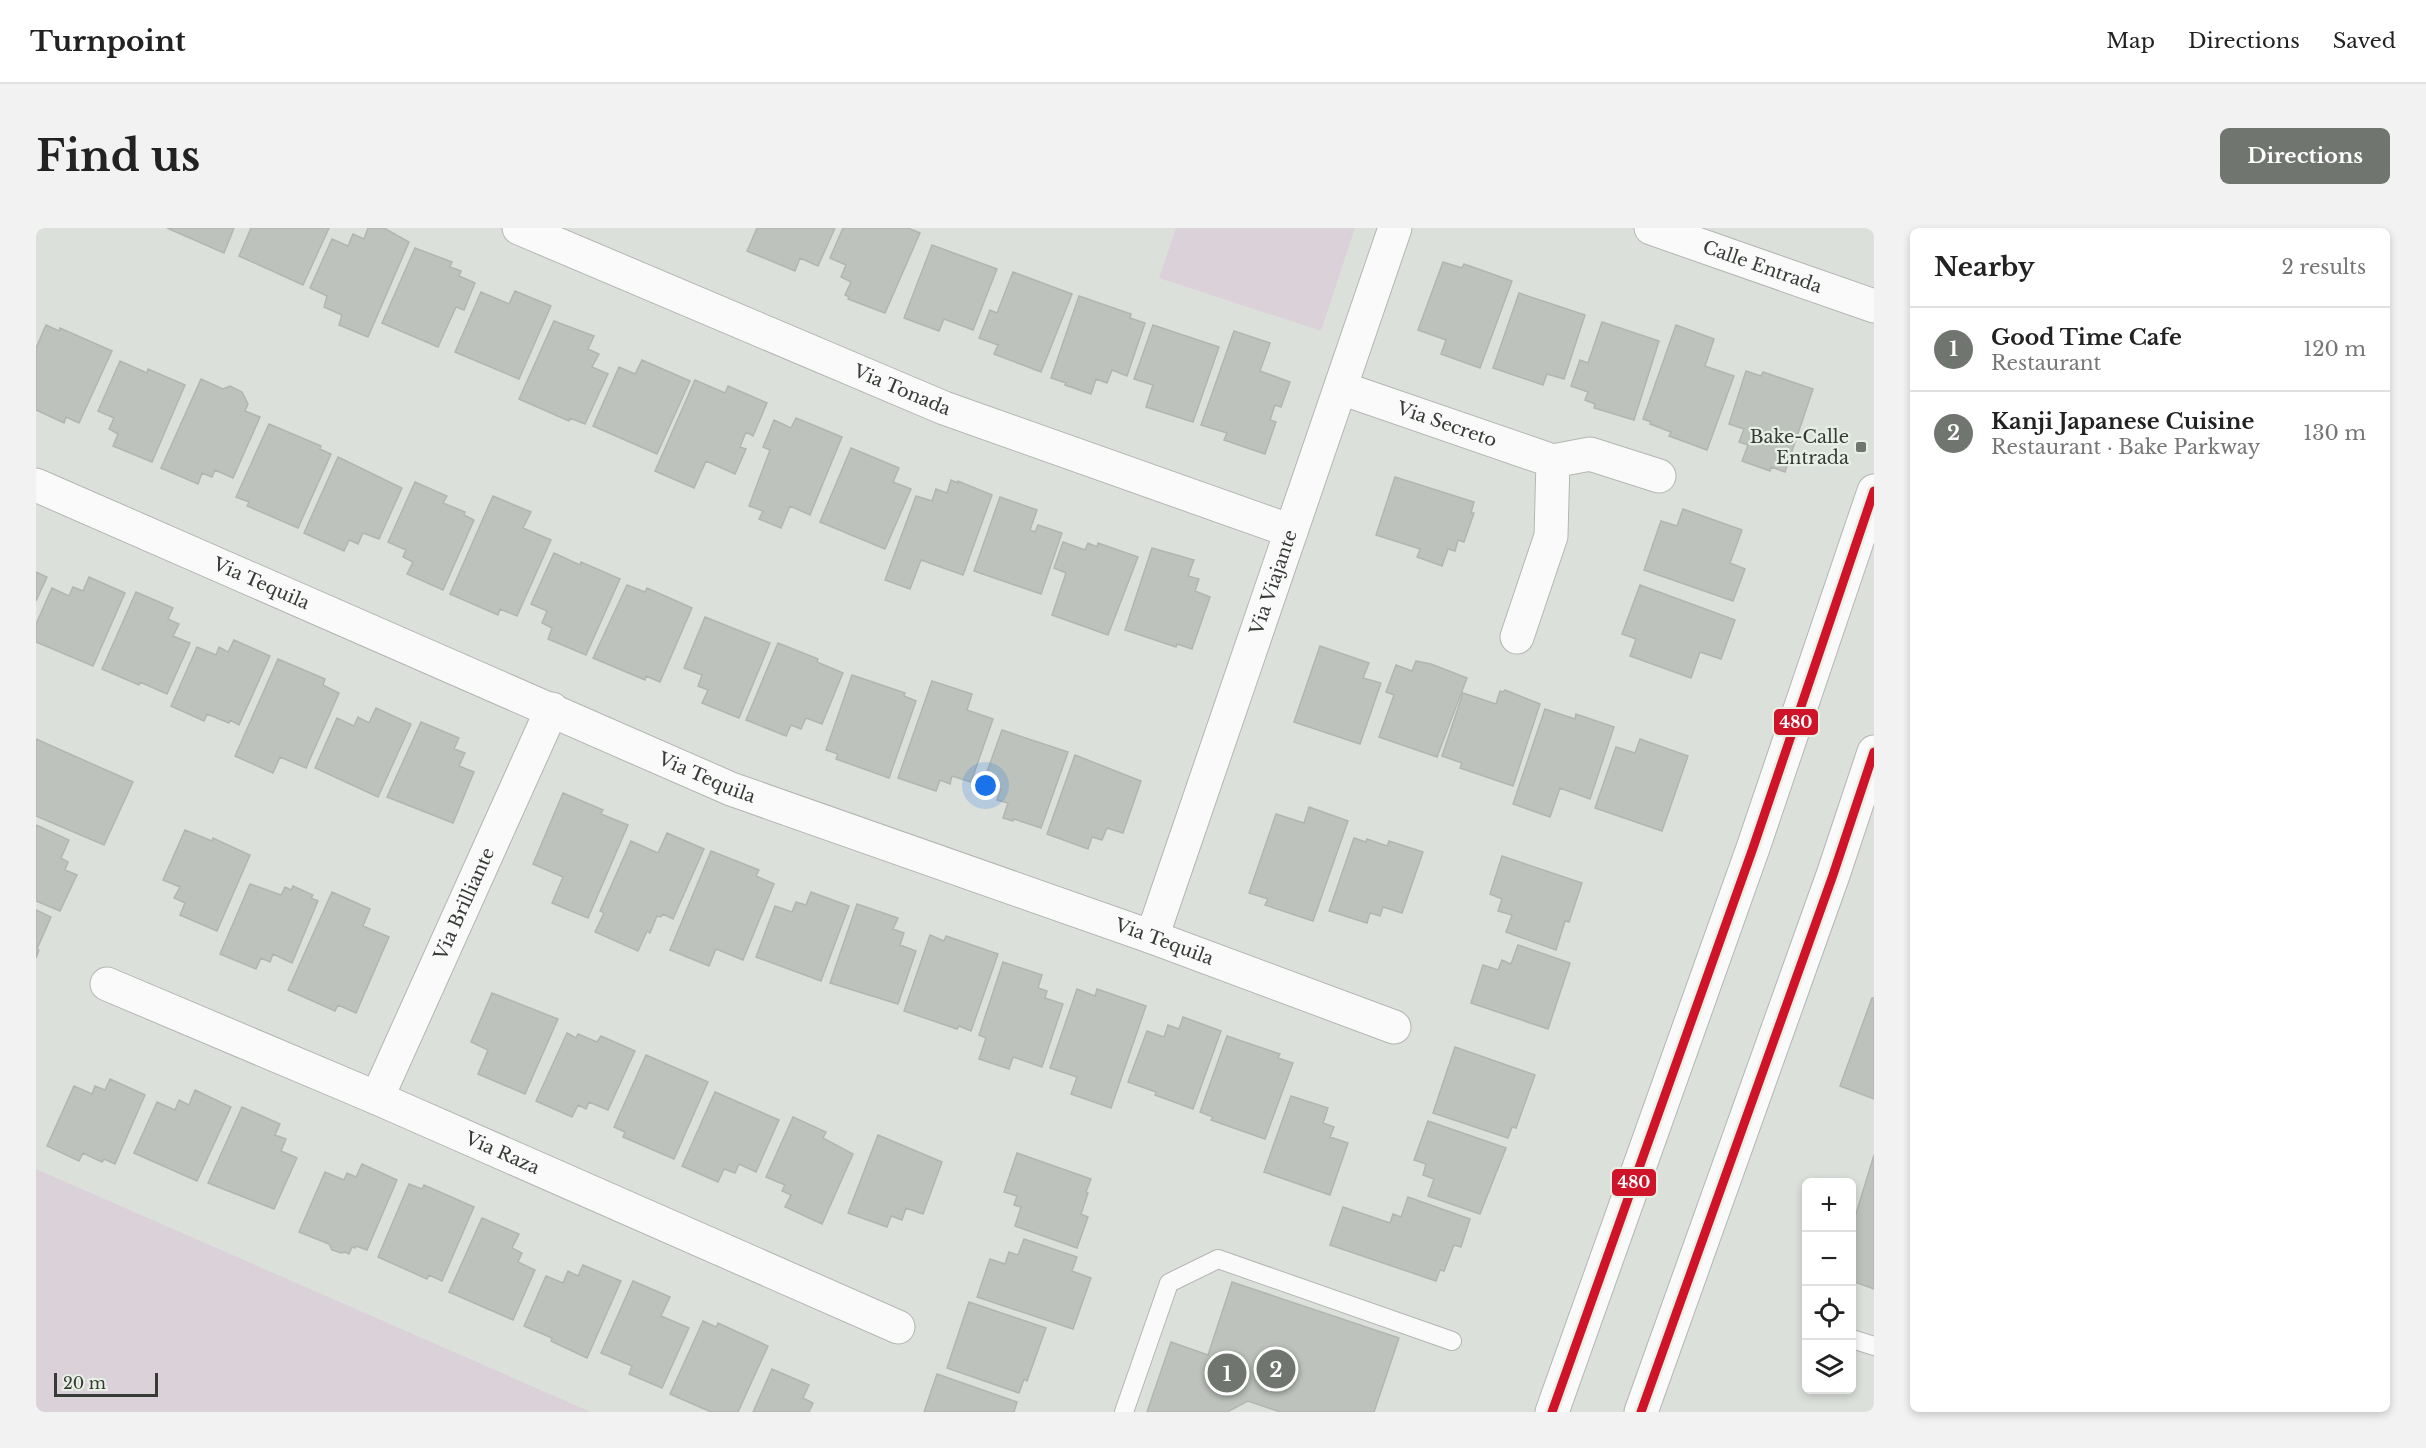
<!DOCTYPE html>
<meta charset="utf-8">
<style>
:root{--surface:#fff;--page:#f2f2f2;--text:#222;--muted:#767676;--line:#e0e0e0;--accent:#717570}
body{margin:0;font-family:"Libre Baskerville",serif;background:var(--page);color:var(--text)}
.controls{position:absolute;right:18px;bottom:18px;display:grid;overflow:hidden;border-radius:9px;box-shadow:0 3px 9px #0003}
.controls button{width:54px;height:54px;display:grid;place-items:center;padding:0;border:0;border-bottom:2px solid var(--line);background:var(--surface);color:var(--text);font:30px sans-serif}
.scale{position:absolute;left:18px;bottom:15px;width:104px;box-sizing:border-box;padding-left:6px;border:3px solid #373b36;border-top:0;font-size:16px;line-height:21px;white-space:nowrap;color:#373b36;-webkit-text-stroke:4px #e8f0e6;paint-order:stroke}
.you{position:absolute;left:950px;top:558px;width:21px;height:21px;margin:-15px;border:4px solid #fff;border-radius:50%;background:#1a73e8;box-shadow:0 0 0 9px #1a73e833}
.badge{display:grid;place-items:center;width:39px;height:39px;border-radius:50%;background:var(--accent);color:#fff;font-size:20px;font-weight:700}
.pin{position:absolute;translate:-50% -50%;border:3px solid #fff;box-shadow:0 2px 6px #0006}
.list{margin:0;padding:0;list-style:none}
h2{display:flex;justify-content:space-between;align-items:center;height:78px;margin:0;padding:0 24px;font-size:26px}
h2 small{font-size:20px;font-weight:400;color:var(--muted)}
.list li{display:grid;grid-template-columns:39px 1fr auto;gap:18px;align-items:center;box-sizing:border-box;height:84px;padding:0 24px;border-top:2px solid var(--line)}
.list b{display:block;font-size:22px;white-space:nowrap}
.list p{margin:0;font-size:20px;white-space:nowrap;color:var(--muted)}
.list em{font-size:20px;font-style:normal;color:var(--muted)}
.icon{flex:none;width:33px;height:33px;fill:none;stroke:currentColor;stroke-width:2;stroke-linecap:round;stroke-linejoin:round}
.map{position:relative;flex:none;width:1838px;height:1184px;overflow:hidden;border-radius:9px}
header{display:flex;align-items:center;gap:36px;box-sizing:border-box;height:84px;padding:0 30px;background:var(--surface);border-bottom:2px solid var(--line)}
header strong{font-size:28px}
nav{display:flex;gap:33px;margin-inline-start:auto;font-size:21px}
.intro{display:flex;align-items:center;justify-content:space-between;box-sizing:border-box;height:144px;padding:0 36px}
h1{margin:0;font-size:42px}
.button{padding:15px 27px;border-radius:9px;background:var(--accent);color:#fff;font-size:21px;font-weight:700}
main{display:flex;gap:36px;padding:0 36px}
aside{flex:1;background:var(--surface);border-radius:9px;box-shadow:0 3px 9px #0003}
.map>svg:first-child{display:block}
</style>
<header>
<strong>Turnpoint</strong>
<nav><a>Map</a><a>Directions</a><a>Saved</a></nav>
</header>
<div class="intro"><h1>Find us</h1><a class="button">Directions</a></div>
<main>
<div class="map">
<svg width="1838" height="1184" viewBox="0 0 1838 1184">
<rect width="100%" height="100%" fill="#dce0db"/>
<!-- green -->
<path fill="#dbd2d9" d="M 1140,0 L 1319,0 L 1285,103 L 1123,50 Z
M 0,941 L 555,1184 L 0,1184 Z"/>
<!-- building -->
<path fill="#bdc3bc" stroke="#b2b5b1" stroke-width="1.5" d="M 131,0 L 198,0 L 188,25 Z
M 215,0 L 293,0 L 267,57 L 203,28 Z
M 332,0 L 348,0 L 373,14 L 332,109 L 303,97 L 306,87 L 288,79 L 291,68 L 274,60 L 296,11 L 312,18 L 317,6 L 328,11 Z
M 721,0 L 799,0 L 782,38 L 764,30 L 759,43 L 711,23 Z
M 807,0 L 872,0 L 884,5 L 849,85 L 812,71 L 813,69 L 809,67 L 815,54 L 805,49 L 810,37 L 794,30 Z
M 896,17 L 961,41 L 937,102 L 908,91 L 903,103 L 868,90 Z
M 379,20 L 416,34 L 414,39 L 425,43 L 423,48 L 439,55 L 428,82 L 420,79 L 402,119 L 346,95 Z
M 1407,34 L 1426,40 L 1428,36 L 1476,53 L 1444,140 L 1405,126 L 1410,112 L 1382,102 Z
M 977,44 L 1036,66 L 1005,144 L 958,126 L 962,117 L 943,110 L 954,82 L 961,85 Z
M 479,63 L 515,78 L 483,151 L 419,124 L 445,64 L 473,76 Z
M 1483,65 L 1549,87 L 1528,151 L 1511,146 L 1507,157 L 1457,140 Z
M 1043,68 L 1095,86 L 1094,90 L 1109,95 L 1091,148 L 1076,142 L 1071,155 L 1060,151 L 1055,166 L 1029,157 L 1030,155 L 1015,150 Z
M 518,93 L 558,108 L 552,121 L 563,126 L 556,139 L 572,146 L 549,196 L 534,190 L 533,193 L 483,171 Z
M 1566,94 L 1623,113 L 1598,192 L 1558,180 L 1559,176 L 1549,172 L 1552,164 L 1535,158 L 1544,132 L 1552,135 Z
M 10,97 L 23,103 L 24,100 L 76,123 L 43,195 L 30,189 L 28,195 L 0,182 L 0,120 Z
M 1117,97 L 1183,119 L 1157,194 L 1110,179 L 1117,157 L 1098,151 Z
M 1640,97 L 1678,111 L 1669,138 L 1698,148 L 1671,222 L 1633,208 L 1635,204 L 1614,196 L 1615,194 L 1607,191 Z
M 1198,103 L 1234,115 L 1224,143 L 1254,154 L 1245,179 L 1239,177 L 1234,192 L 1240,194 L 1229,226 L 1188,212 L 1191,205 L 1165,197 Z
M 606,132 L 654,153 L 621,226 L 557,198 L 583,139 L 599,146 Z
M 84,133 L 111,145 L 112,141 L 149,157 L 116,234 L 77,218 L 82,206 L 73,201 L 78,190 L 62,183 Z
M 1710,143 L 1725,148 L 1727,144 L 1777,161 L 1749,244 L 1735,239 L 1734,243 L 1706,233 L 1712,217 L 1703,214 L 1708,201 L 1693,196 Z
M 165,151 L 187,161 L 194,158 L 206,164 L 212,176 L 209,183 L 224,189 L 197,250 L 179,242 L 176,249 L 166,245 L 162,256 L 125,240 Z
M 659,152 L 689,165 L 692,158 L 731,175 L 717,208 L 710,204 L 704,219 L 710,221 L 699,246 L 670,233 L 658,260 L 619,243 Z
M 760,190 L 806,209 L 774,287 L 754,278 L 745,300 L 723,291 L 727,283 L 713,278 L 734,222 L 727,219 L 738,192 L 755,200 Z
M 233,196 L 285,218 L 284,221 L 295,226 L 262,300 L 211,278 L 213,274 L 200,269 Z
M 815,220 L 863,240 L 857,254 L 875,261 L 849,321 L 784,294 Z
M 302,229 L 366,260 L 343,311 L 327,305 L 322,316 L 313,312 L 308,323 L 268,305 Z
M 1359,249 L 1438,274 L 1435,285 L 1438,285 L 1428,314 L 1422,312 L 1419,323 L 1412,321 L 1406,338 L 1381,329 L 1384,321 L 1340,307 Z
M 915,252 L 922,255 L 922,253 L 956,267 L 927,347 L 885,332 L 874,361 L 849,352 L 880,268 L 896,273 L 900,261 L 911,265 Z
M 379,254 L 411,268 L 407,275 L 429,284 L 428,287 L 438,292 L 407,362 L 371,346 L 377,334 L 367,329 L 370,322 L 352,314 Z
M 457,268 L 495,284 L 487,300 L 515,312 L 481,388 L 464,381 L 462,387 L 414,366 Z
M 964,269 L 1001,282 L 994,302 L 999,304 L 1002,297 L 1026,305 L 1005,366 L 938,343 Z
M 1647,281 L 1706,302 L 1694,335 L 1709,341 L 1697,373 L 1608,342 L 1625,293 L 1641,298 Z
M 1027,314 L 1049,322 L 1052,315 L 1061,319 L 1062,315 L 1102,329 L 1072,407 L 1016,387 L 1030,345 L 1018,340 Z
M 1116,320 L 1158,332 L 1152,348 L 1163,351 L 1159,363 L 1174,369 L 1156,421 L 1141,416 L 1140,419 L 1089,402 Z
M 518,325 L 544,337 L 545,334 L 584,351 L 550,427 L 512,411 L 516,400 L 506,395 L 511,383 L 495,376 Z
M 0,344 L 11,349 L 0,373 Z
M 53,349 L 89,365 L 57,438 L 0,414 L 0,396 L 16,360 L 33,368 L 37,359 L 47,363 Z
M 591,357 L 609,364 L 611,360 L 656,380 L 624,454 L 610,448 L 609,452 L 557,430 Z
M 1604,357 L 1699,392 L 1685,431 L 1664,424 L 1655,450 L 1594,428 L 1600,411 L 1586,406 Z
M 100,364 L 137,380 L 132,391 L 143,396 L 137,408 L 154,415 L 131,466 L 104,454 L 103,457 L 66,441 Z
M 669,389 L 734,415 L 703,490 L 666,475 L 672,462 L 662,458 L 666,447 L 648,440 Z
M 198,412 L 234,428 L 203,497 L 194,492 L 193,495 L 171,486 L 168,493 L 135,478 L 161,419 L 180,427 L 183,419 L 192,424 Z
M 742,415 L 782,431 L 781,434 L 807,445 L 786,496 L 770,490 L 765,501 L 755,497 L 750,508 L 710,492 Z
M 1284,418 L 1333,435 L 1327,450 L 1345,455 L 1324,516 L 1258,494 Z
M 242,431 L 289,451 L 287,457 L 303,465 L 270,540 L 244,529 L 237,545 L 199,528 Z
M 1380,433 L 1395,436 L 1431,450 L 1401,529 L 1343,509 L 1358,467 L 1350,464 L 1360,437 L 1376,443 Z
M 816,447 L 869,465 L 868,468 L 880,473 L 853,550 L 800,531 L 802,526 L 790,522 Z
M 896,453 L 936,466 L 931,482 L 957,491 L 935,554 L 916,548 L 914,556 L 904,552 L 900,563 L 862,550 Z
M 1469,462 L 1504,476 L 1477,558 L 1424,540 L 1426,535 L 1406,528 L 1427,465 L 1460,476 L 1464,463 L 1467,464 Z
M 340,480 L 375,496 L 342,569 L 279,540 L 301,490 L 318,498 L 322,489 L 333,495 Z
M 1509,481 L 1539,491 L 1540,486 L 1578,499 L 1554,571 L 1524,560 L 1514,589 L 1477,576 Z
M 385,494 L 423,510 L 418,521 L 429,525 L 423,538 L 438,544 L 417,595 L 351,569 Z
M 966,502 L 1032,524 L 1005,600 L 978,591 L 977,593 L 967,590 L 972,575 L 961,572 L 965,561 L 947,555 Z
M 0,511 L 97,554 L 68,617 L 0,588 Z
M 1604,511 L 1652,528 L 1626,603 L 1559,580 L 1580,519 L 1599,525 Z
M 1039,527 L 1105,553 L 1087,605 L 1071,600 L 1066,612 L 1056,609 L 1052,621 L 1011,606 Z
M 527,565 L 567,582 L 565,586 L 592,597 L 552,690 L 516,675 L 527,649 L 497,636 Z
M 1273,579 L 1312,593 L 1277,693 L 1229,677 L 1232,671 L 1213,665 L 1240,586 L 1268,595 Z
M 0,597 L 33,612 L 25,630 L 32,634 L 29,642 L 41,647 L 24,683 L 0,673 Z
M 149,602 L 176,613 L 177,610 L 214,627 L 181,703 L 144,687 L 149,675 L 138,670 L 144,659 L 127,652 Z
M 631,605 L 668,621 L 637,691 L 627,686 L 625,689 L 621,688 L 614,705 L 611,703 L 602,723 L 559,704 L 568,685 L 564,683 L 595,613 L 622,625 Z
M 1318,610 L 1330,614 L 1331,611 L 1351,618 L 1353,613 L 1387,624 L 1366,685 L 1347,679 L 1344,688 L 1334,685 L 1331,695 L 1293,683 Z
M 675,623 L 723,642 L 720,648 L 738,656 L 707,732 L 680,721 L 673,738 L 634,722 Z
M 1466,628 L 1546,655 L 1533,694 L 1529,693 L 1520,722 L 1470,704 L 1476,687 L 1462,683 L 1466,671 L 1454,666 Z
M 214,656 L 245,667 L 249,659 L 255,662 L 257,658 L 277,667 L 275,670 L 282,673 L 256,735 L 237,726 L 234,734 L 225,730 L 220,741 L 184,726 Z
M 296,664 L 334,681 L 327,698 L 353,709 L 320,785 L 302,777 L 299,783 L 252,762 Z
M 775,664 L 813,678 L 785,753 L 720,729 L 739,678 L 756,684 L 760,674 L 770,677 Z
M 821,676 L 862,690 L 857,701 L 868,705 L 864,717 L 880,723 L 862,776 L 794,755 Z
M 0,682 L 15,689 L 1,721 L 3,722 L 0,730 Z
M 894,707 L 908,713 L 910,708 L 962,726 L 935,803 L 923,798 L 921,801 L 868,783 Z
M 1482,717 L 1534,735 L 1512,801 L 1435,775 L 1447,737 L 1462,742 L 1466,732 L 1475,736 Z
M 967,734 L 1006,747 L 1002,760 L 1011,763 L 1009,770 L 1027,776 L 1006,839 L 977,829 L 973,841 L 943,831 L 950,810 L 943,807 Z
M 1041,761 L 1059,768 L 1061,761 L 1110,778 L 1075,880 L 1035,866 L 1041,849 L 1014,840 Z
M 456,765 L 522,791 L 489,866 L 442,846 L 452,822 L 435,814 Z
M 1836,770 L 1838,770 L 1838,871 L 1804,858 Z
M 1147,789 L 1185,803 L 1157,881 L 1119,867 L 1120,864 L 1092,854 L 1111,803 L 1128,809 L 1132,797 L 1143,801 Z
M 531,805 L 540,810 L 542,806 L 561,814 L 565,808 L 599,823 L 572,882 L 553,874 L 550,881 L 542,877 L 536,889 L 500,873 Z
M 1191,808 L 1244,826 L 1242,830 L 1257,835 L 1229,911 L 1175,892 L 1177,889 L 1164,884 Z
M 1419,819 L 1499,847 L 1480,900 L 1476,899 L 1472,910 L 1397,885 Z
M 610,827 L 672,854 L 638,931 L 587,909 L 589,904 L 578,899 Z
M 74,851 L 109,867 L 79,936 L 68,931 L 66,934 L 47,925 L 43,933 L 11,918 L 38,858 L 56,866 L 59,858 L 69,862 Z
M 159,862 L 195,879 L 161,953 L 98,925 L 121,874 L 139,882 L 143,872 L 153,877 Z
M 679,864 L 743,892 L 720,944 L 703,936 L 699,945 L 688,941 L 682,954 L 646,938 Z
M 1255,868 L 1292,880 L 1287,895 L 1298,899 L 1294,909 L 1312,915 L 1294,967 L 1228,944 Z
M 206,879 L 244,896 L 239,907 L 250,911 L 245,923 L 261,930 L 238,981 L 172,955 Z
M 757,889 L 790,904 L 787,910 L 817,926 L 786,996 L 749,979 L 755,967 L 746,963 L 749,957 L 730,949 Z
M 1392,893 L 1470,920 L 1444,986 L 1392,968 L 1398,951 L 1387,947 L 1390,936 L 1378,932 Z
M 842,907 L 906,934 L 887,986 L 870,980 L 866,992 L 855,988 L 851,999 L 812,985 Z
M 981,925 L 1055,951 L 1050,964 L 1052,965 L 1045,986 L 1052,989 L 1041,1020 L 979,998 L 985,979 L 978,977 L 981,968 L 968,964 Z
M 1838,927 L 1838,1061 L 1816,1053 L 1816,999 Z
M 326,936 L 361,952 L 331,1022 L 320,1018 L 319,1020 L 316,1019 L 313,1026 L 309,1024 L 305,1025 L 296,1022 L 293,1016 L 263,1004 L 289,944 L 308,952 L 311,945 L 320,949 Z
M 373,956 L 386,961 L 388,957 L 438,979 L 406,1053 L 393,1047 L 391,1051 L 342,1029 Z
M 1372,969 L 1434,991 L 1425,1019 L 1418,1017 L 1408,1043 L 1404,1042 L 1400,1053 L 1294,1017 L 1307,979 L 1354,995 L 1357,986 L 1365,989 Z
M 446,990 L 483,1006 L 476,1020 L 486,1025 L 482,1034 L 499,1042 L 477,1092 L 413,1064 Z
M 988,1011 L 1041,1029 L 1036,1043 L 1055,1050 L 1037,1101 L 941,1069 L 954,1031 L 969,1036 L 973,1024 L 982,1027 Z
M 547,1037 L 585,1053 L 551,1130 L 515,1113 L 516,1110 L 488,1098 L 510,1048 L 527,1055 L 532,1043 L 542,1048 Z
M 597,1053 L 634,1069 L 625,1088 L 653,1100 L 626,1160 L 593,1146 L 596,1138 L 565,1125 Z
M 1196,1054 L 1363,1110 L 1338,1184 L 1244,1184 L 1212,1173 L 1191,1184 L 1111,1184 L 1135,1114 L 1172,1127 Z
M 933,1074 L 1010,1100 L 991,1153 L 988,1151 L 983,1165 L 911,1140 Z
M 667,1093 L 680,1099 L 682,1095 L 732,1118 L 702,1184 L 675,1184 L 634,1166 Z
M 736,1141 L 773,1157 L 767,1170 L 777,1175 L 773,1184 L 717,1184 Z
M 901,1146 L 981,1174 L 978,1184 L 888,1184 Z"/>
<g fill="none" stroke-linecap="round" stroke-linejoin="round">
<!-- lane casing -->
<g stroke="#b3b6b2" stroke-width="20">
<path id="lane" d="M 1816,1111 L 1838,1118
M 1088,1184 L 1133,1055 L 1182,1031 L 1416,1113"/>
</g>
<!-- street casing -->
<g stroke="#b3b6b2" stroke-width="35">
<g id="street">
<path id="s1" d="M 483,0 L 908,180 L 1255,303"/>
<path id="s2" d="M 1305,160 L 1517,233 L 1515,308 L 1481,409"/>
<path d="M 1517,233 L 1554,226 L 1623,248"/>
<path id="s3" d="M 0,257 L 695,561 L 1116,709 L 1358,799"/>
<path id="s4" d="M 1116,709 L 1359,0"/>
<path id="s5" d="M 71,756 L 341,870 L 862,1099"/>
<path id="s6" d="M 341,870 L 516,481"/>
</g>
</g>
<!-- secondary casing -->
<g stroke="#b3b6b2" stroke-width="35">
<g id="secondary">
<path id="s7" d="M 1615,0 L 1838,78"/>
</g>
</g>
<!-- primary casing -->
<g stroke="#b3b6b2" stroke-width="35">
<path id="primary" d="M 1516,1184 L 1717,620 L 1838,263
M 1605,1184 L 1797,647 L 1838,524"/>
</g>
<!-- lane -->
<use href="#lane" stroke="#fafafa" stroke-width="18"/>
<!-- street -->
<use href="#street" stroke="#fafafa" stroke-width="33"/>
<!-- secondary -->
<use href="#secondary" stroke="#fafafa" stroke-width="33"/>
<!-- primary -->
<use href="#primary" stroke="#fafafa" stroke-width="33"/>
<!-- bus-1 casing -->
<g stroke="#e8f0e6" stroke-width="14">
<path id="bus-1" d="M 1516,1184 L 1717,620 L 1838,263
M 1605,1184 L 1797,647 L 1838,524"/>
</g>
<!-- bus-1 -->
<use href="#bus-1" stroke="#cf1429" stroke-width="9"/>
</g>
<!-- markers -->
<rect fill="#717570" stroke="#e8f0e6" stroke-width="2" x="1819" y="213" width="12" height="12" rx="3"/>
<g text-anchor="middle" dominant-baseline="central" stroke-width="4.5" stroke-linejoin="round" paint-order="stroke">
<!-- street labels -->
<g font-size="18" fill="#373b36" stroke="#e8f0e6">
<text stroke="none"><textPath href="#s7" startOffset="118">Calle Entrada</textPath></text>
<text stroke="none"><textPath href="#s1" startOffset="416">Via Tonada</textPath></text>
<text stroke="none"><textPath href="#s2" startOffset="112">Via Secreto</textPath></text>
<text stroke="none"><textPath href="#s3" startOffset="246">Via Tequila</textPath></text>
<text stroke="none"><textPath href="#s4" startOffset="375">Via Viajante</textPath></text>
<text stroke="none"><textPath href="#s3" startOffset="732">Via Tequila</textPath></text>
<text stroke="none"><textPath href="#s6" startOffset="213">Via Brilliante</textPath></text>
<text stroke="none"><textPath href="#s3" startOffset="1218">Via Tequila</textPath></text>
<text stroke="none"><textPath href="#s5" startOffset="430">Via Raza</textPath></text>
</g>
<!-- poi labels -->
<g font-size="18" fill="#373b36" stroke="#e8f0e6" text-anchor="end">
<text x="1813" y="209">Bake-Calle<tspan x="1813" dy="21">Entrada</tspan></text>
</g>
</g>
<g stroke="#e8f0e6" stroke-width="2">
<rect x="1737" y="480" width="46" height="28" rx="6" fill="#cf1429"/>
<rect x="1575" y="940" width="46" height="29" rx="6" fill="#cf1429"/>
</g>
<g font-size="16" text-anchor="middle" font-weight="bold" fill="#fff">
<text x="1760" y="500">480</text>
<text x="1598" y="960">480</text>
</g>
</svg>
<div class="controls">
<button>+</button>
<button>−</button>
<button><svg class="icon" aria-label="locate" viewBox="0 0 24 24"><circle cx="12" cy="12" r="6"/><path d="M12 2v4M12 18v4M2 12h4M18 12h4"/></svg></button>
<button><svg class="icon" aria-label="layers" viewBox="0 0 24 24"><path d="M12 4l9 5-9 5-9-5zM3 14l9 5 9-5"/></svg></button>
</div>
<div class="scale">20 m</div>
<div class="you"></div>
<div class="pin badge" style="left:1191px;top:1145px">1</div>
<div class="pin badge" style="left:1240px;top:1141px">2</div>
</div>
<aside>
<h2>Nearby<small>2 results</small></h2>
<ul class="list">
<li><span class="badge">1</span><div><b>Good Time Cafe</b><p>Restaurant</p></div><em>120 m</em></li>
<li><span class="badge">2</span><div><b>Kanji Japanese Cuisine</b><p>Restaurant · Bake Parkway</p></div><em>130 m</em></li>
</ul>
</aside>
</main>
